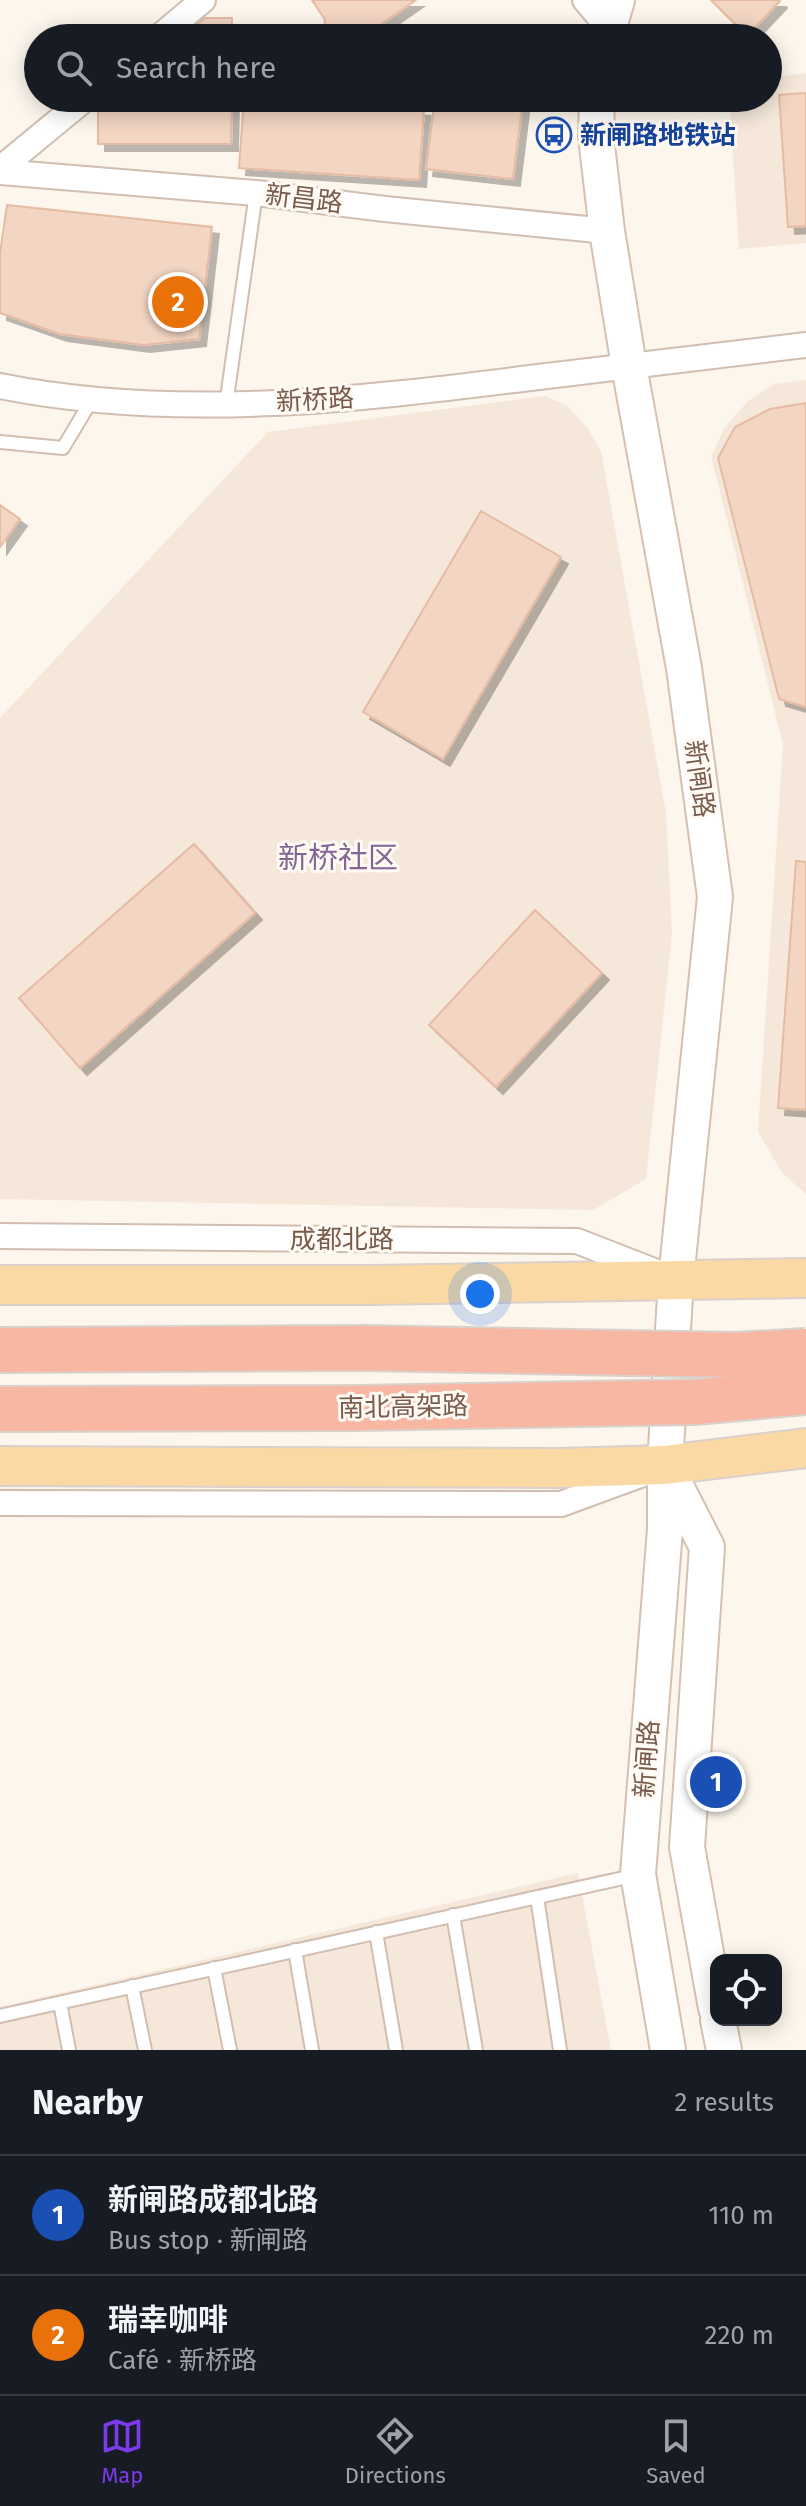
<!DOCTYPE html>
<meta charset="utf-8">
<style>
:root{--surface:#171b24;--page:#20242c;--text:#f1f3f6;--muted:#9ea1a6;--line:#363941;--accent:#7c3aed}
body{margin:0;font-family:"Fira Sans","Noto Sans SC",sans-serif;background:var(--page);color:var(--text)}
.controls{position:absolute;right:24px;bottom:24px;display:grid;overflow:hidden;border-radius:16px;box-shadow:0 4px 20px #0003}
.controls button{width:72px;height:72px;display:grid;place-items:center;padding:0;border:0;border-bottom:2px solid var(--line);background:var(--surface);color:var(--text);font:40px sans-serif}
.you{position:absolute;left:480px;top:1294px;width:28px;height:28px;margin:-20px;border:6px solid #fff;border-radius:50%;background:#1a73e8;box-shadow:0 0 0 12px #1a73e833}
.badge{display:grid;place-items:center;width:52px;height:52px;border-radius:50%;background:var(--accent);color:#fff;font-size:26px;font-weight:700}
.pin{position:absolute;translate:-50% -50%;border:4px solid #fff;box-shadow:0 2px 8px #0006}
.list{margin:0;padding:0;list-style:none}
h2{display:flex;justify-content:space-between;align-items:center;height:104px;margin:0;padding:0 32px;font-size:34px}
h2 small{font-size:26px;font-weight:400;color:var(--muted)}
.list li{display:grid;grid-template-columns:52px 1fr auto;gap:24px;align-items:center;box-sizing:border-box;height:120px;padding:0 32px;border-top:2px solid var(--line)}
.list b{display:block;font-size:30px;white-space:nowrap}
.list p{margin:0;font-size:26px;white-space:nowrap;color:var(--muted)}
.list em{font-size:26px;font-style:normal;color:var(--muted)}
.icon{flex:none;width:44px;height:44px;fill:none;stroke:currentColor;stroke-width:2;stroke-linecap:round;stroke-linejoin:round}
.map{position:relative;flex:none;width:806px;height:2050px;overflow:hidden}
.search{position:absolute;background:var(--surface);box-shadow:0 4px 20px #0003;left:24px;right:24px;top:24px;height:88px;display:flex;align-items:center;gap:20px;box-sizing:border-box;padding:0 28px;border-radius:44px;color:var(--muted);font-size:30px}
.sheet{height:344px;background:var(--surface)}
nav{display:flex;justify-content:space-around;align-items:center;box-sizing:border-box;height:112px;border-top:2px solid var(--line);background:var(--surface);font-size:22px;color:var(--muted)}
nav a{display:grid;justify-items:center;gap:4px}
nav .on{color:var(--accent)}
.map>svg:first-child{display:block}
</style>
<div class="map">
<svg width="806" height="2050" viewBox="0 0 806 2050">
<defs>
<filter id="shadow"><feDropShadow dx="7" dy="7" stdDeviation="0" flood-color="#0004"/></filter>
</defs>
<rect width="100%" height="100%" fill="#fdf6ec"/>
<!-- residential -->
<path fill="#f5e8da" d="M 806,73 L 806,243 L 739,249 L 729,98 L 768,98 L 768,78 Z
M 806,380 L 806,1194 L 783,1174 L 758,1132 L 783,745 L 711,456 L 725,427 L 748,401 L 774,384 Z
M 545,396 L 566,405 L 587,427 L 601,451 L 666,813 L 672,934 L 646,1179 L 593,1210 L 0,1199 L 0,718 L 268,432 Z
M 578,1873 L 611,2050 L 0,2050 L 0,2007 Z"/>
<!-- building -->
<path fill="#f3d5c3" stroke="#e6bba3" stroke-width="2" filter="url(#shadow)" d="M 312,0 L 416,0 L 373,30 L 373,38 L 323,38 L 325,20 Z
M 711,0 L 779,0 L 780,1 L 747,36 Z
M 205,18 L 232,18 L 232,38 L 181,38 Z
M 806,93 L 806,226 L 788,227 L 779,95 Z
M 106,98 L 232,98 L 231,144 L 98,144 L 98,104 Z
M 244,98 L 424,109 L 419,180 L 239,168 Z
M 435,98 L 523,98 L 513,179 L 426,169 Z
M 7,205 L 212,227 L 199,339 L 143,345 L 60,334 L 0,313 L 0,253 Z
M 806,403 L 806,707 L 779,699 L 718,458 L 735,427 L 770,409 Z
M 0,505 L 20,519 L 0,547 Z
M 481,511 L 561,557 L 443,759 L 363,712 Z
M 194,844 L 255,913 L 80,1068 L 19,998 Z
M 796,861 L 806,862 L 806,1110 L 778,1108 Z
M 535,910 L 602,973 L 496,1087 L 429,1025 Z"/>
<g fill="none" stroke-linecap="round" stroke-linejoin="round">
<!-- lane casing -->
<g stroke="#d1beb0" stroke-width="16">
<path id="lane" d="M 226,405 L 256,193
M 0,442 L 63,448 L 91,401
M 537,1897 L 560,2050
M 453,1915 L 476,2050
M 376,1932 L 396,2050
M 295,1950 L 312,2050
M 214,1968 L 230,2050
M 132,1986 L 145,2050
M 60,2003 L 69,2050
M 0,2016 L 637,1875"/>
</g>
<!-- street casing -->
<g stroke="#d1beb0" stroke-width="28">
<path id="street" d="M 585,0 L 608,27
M 158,38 L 203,0
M 0,169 L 86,98
M 0,172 L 256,193 L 385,209 L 607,231
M 0,386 C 174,421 355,400 530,378 C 622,367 714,356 806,345
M 0,1236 L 577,1241 L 659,1273
M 0,1503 L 561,1504 L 640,1475"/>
</g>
<!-- secondary casing -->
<g stroke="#d6c0b0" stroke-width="38">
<path id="secondary" d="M 606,38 L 617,0
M 597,98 L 596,137 L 607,231 L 629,366 L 684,668 L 715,897 L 676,1279 L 665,1465 L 665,1529 L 638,1874 L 668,2050
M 669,1473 L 707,1547 L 687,1847 L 716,2008
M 718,2020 L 724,2050"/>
</g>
<!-- primary casing -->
<g stroke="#dad1cd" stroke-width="42">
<path id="primary" d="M 0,1285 L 373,1285 L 806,1278
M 0,1466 L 559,1468 L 665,1465 L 806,1448"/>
</g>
<!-- lane -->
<use href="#lane" stroke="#fff" stroke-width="12"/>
<!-- street -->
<use href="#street" stroke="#fff" stroke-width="24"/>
<!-- secondary -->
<use href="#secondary" stroke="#fff" stroke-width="34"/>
<!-- primary -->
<use href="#primary" stroke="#fbd9a5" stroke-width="38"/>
<!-- highway-bridge casing -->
<g stroke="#dad1cd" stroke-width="48" stroke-linecap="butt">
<path id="highway-bridge" d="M 0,1350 L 364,1348 L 736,1355 L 806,1351
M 0,1409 L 359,1408 L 695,1402 L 806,1392"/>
</g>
<!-- highway-bridge -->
<use href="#highway-bridge" stroke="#f7b7a3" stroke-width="44"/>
</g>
<!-- icons -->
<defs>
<g id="bus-ring" transform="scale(1.8)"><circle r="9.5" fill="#fffaf3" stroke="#1a4fb4" stroke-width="1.5"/><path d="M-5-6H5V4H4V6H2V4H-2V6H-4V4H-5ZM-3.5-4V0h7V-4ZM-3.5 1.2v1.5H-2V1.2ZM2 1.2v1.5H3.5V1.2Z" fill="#1a4fb4"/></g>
</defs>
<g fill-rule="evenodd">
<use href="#bus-ring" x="554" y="135"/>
</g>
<g text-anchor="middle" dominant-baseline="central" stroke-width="6" stroke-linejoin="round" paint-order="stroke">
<!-- transit labels -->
<g font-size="26" font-weight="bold" fill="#164399" stroke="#fffaf3" text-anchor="start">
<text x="580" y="135">新闸路地铁站</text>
</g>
<!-- street labels -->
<g font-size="26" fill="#7a5c4d" stroke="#fffaf3">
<text transform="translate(304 199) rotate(7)">新昌路</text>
<text transform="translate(315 400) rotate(-3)">新桥路</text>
<text transform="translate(699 779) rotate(82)">新闸路</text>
<text x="342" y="1239">成都北路</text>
<text transform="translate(403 1407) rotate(-1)">南北高架路</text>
<text transform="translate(647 1759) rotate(-86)">新闸路</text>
</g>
<!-- quarter labels -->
<g font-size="30" fill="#846695" stroke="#fffaf3">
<text x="338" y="858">新桥社区</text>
</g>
</g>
</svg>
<div class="controls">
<button><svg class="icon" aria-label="locate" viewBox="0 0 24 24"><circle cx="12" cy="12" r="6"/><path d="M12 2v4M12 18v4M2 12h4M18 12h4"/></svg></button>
</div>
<div class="you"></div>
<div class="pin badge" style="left:716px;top:1782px;background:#1a4fb4">1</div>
<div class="pin badge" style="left:178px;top:302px;background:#e8710a">2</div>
<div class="search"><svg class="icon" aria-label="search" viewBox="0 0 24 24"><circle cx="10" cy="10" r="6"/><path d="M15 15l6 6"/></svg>Search here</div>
</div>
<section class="sheet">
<h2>Nearby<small>2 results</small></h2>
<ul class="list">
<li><span class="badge" style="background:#1a4fb4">1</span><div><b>新闸路成都北路</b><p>Bus stop · 新闸路</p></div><em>110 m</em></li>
<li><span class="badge" style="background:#e8710a">2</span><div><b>瑞幸咖啡</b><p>Café · 新桥路</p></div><em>220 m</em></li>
</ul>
</section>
<nav>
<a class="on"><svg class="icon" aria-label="map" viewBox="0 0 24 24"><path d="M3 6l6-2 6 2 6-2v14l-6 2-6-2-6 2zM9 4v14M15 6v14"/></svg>Map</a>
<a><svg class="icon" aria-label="directions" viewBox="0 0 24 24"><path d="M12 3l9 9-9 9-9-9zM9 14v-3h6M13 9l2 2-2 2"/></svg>Directions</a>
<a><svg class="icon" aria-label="saved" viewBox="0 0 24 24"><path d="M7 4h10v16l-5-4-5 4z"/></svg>Saved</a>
</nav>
